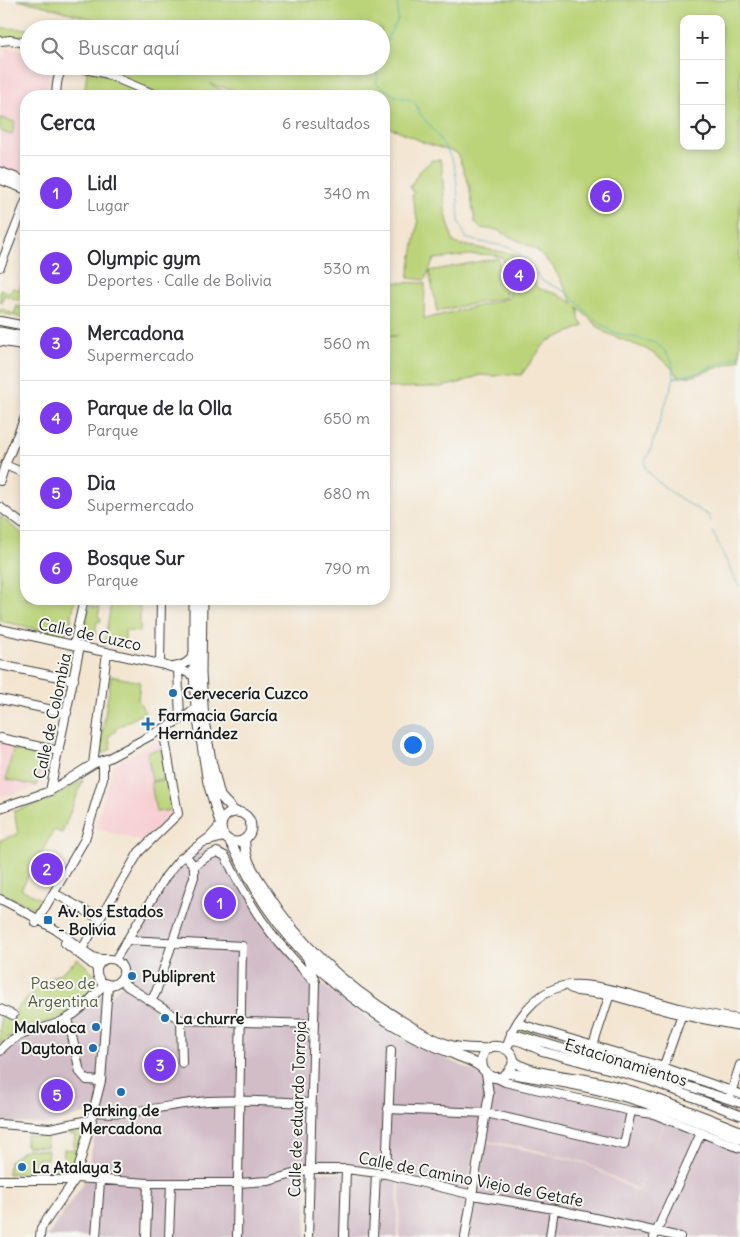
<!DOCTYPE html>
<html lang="es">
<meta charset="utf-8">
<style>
:root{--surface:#fff;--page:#f2f2f3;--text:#2b2b33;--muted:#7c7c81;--line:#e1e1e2;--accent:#7c3aed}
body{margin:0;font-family:Delius,sans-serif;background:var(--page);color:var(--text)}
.controls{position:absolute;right:15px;top:15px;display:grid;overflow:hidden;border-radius:10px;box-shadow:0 2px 8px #0003}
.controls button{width:45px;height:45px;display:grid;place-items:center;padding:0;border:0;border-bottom:1px solid var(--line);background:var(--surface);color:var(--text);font:25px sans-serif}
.you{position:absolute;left:412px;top:744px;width:18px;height:18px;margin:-12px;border:4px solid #fff;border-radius:50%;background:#1a73e8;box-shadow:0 0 0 8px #1a73e833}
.badge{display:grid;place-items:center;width:32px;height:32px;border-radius:50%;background:var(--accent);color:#fff;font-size:16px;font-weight:700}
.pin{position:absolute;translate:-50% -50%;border:2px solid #fff;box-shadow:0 1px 5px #0006}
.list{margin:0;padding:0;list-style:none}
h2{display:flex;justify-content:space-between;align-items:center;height:65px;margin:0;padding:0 20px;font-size:21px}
h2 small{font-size:16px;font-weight:400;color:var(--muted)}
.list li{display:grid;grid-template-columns:32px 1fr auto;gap:15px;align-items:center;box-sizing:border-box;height:75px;padding:0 20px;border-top:1px solid var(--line)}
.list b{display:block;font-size:19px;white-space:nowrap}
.list p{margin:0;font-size:16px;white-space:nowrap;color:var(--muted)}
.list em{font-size:16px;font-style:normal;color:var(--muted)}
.icon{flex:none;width:28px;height:28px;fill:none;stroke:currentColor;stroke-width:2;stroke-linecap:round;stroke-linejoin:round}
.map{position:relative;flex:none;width:740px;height:1237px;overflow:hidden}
.search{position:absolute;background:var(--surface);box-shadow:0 2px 8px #0003;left:20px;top:20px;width:370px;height:55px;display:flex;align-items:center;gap:12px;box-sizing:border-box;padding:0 18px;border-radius:28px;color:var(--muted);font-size:19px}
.panel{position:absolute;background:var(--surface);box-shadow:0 2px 8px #0003;left:20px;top:90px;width:370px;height:515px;border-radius:20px}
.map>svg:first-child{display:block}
</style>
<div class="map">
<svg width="740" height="1237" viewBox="0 0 740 1237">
<rect width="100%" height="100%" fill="#f6f6f2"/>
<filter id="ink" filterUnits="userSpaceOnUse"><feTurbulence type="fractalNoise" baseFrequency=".02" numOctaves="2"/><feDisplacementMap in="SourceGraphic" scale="10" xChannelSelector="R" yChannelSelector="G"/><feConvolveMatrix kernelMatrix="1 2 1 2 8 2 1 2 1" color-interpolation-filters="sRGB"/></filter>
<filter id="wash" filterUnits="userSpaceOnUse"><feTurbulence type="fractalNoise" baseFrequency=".0096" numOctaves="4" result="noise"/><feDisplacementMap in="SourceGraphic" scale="20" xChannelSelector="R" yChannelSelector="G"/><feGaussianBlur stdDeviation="1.12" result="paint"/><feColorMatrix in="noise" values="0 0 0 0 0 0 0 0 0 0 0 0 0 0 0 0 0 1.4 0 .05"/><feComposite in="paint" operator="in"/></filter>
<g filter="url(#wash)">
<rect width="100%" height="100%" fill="#f3e5d0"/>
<!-- built -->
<path fill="#f7cfd3" d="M 7,47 L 29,52 L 29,66 L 50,66 L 48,96 L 26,96 L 26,177 L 0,166 L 0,57 L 5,57 Z
M 159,739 L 173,814 L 155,829 L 143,842 L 95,828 L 113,766 Z
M 0,741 L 51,752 L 44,782 L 40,786 L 0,797 Z"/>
<!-- industrial -->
<path fill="#d2bdc7" d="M 221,847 L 228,853 L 245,886 L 263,914 L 284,943 L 322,984 L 372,1021 L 402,1039 L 493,1080 L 517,1081 L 652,1111 L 667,1117 L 651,1151 L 668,1117 L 740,1145 L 740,1237 L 469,1237 L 485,1142 L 522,1149 L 584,1163 L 634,1190 L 640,1190 L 643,1170 L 639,1189 L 634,1188 L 584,1162 L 523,1147 L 475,1139 L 460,1237 L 399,1237 L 400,1174 L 307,1166 L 305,1237 L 149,1237 L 149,1186 L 174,1187 L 174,1178 L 173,1186 L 149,1185 L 148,1237 L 47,1237 L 82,1186 L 87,1171 L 99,1117 L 87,1113 L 48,1125 L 0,1122 L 0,1060 L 6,1050 L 13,1045 L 54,1029 L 97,996 L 111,996 L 126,978 L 126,957 L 139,929 L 169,879 L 182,863 L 205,849 Z
M 312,1171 L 373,1175 L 398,1180 L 397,1237 L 312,1237 Z"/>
<!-- green -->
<path fill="#bbd47a" stroke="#6c784b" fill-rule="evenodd" d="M 17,0 L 740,0 L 740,360 L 693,376 L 679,377 L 666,362 L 646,349 L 604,332 L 577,307 L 579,311 L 579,320 L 584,326 L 546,342 L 521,375 L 508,374 L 495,376 L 480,375 L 460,383 L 440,387 L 384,388 L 384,336 L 399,336 L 384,335 L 384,282 L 425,283 L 424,319 L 510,298 L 503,258 C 488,250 451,258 434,259 L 425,280 L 408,278 L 418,223 L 412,196 L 414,193 L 410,187 L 419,172 L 432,160 L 440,160 L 442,167 L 445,210 L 453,241 L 457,244 L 513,254 L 525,261 L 537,288 L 557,294 L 573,303 L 554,268 L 537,250 L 497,230 L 480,228 L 475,222 L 469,185 L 457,153 L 425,143 L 397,130 L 384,126 L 384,96 L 257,96 L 210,84 L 233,96 L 162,96 L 146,89 L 146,96 L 84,96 L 87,72 L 84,66 L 150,66 L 161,72 L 154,66 L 381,66 L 381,29 L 128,29 L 41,5 ZM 684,19 L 721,19 L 721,146 L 684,146 Z
M 0,28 L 29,29 L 29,42 L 0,39 Z
M 0,118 L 15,122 L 12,135 L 0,131 Z
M 498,258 L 507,297 L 437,311 L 429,271 Z
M 22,283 L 26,285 L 26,294 L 23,292 L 19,300 L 4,295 L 2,302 L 0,301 L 0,289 L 10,293 L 12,288 L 19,290 Z
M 17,306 L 26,309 L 25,318 L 0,313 L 0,308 L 14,314 Z
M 0,516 L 26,537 L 26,599 L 75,599 L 69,632 L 66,631 L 65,635 L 0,621 Z
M 102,599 L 140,599 L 140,632 L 125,631 L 125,647 L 105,644 L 105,639 L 111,604 L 109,602 L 102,600 Z
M 90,604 L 93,605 L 93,607 L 100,607 L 98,617 L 101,618 L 100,622 L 97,621 L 95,636 L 89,635 L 88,638 L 83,635 Z
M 111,676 L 140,682 L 138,700 L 145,712 L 115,729 L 116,731 L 109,736 L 111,749 L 102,754 L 102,735 Z
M 13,749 L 43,756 L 36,786 L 6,779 Z
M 161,749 L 166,778 L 152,781 L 147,752 Z
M 83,780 L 62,833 L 54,830 L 21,889 L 42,900 L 36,909 L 0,892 L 0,840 L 18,834 L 14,811 L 47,801 Z
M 167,780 L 172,810 L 156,812 L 151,782 Z
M 78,959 L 92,971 L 97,983 C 87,1002 58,1020 37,1026 C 23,1030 10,1033 0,1045 L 0,1015 L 6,1018 L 6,1021 L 15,1017 L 17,1013 L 16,1009 L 51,977 L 61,973 Z
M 519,1028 L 588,1049 L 585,1055 L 515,1035 Z
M 83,1125 L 84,1127 L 72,1174 L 54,1176 L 54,1163 L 63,1164 L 64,1149 L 73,1150 L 75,1135 L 60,1134 L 60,1132 Z
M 26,1135 L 47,1136 L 47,1147 L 26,1146 Z
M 26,1149 L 48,1150 L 47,1159 L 35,1159 L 35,1173 L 8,1174 L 9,1161 Z"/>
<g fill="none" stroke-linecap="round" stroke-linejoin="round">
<!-- stream -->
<path stroke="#3daeb6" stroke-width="1" d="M 381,50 L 398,19 L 397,0
M 377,66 L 377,84 L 395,96 L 412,100 L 416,104 L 420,114 L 436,133 L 447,150 L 454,165 L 457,183 L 459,221 L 466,238 L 476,241 L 510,247 L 527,260 L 541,280 L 568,293 L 591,316 L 612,332 L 656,343 L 664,350 L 672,361 L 674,378 L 650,451 C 648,456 644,460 645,466 C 649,480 694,508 708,515 L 711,521
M 675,378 L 699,372 L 740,355
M 713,532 L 733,576 L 740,586"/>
</g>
</g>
<g filter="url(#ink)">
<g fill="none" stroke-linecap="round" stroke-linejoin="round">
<!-- minor casing -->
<g stroke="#3c3a37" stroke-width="10">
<path id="minor" d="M 0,41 L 11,40 L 29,44
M 71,66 L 104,73 L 158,96
M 56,96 C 57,84 56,69 71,66
M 0,267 L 26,201
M 0,321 L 26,326
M 16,438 L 26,442
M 5,465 L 26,474
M 0,481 L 5,465 L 26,415
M 0,507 L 26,527
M 0,629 L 160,664 L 184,671 L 194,676
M 74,645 L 84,599
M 160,664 L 161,599
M 0,665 L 74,680
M 174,667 C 183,665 189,663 194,654
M 178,669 L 180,719
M 0,699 L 67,713
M 0,738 L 59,751
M 93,764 L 107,652
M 50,791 L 80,646
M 0,808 L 50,791 L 93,764 L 109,758 L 185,717 L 194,710 L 196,707
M 205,842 L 224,837
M 194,866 L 208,856 L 217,852 L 225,856 C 233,871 240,886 249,900 C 266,930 289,955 312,979
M 54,893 L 100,919
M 0,899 C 21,909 41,921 61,933 C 70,940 87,955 96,958 C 104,961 115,955 121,965 C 127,974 120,983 111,985 L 101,982 C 94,973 96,964 106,959
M 36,923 L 85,839 L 103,778 L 103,761
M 127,940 L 242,946 L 237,1237
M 65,943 L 97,968
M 82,949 L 139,852 L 178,814 L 163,729
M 307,958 L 315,982 L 308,1237
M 115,960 L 166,876 L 180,859 L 210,837 L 220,826
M 121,980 L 127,986 L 181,1020 L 314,1024
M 570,988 L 577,991 L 610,995 L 682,1015 L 740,1026
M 151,1001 L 156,992 L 194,877 L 194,866 L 185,855
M 0,1009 L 13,1015
M 68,1018 L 80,1072 L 87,1080 L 101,1081
M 181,1020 L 182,1063
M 517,1023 L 657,1065 L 740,1094
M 511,1033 L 660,1077 L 740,1103
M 507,1047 L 510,1042 L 514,1040 L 522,1042 L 542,1051 L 648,1080 L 740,1115
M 506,1049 C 513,1022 534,993 563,986 C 593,979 653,1002 683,1009 C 702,1013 721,1017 740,1019
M 0,1051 C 16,1029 44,1032 66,1019 C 81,1011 93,997 104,984
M 588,1061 L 611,991
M 662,1071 L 683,1011
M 495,1077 L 505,1082 L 631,1111 L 654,1114 L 740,1148
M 730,1096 L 740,1065
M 388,1109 L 486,1113 L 624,1145 L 631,1111
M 94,1112 C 133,1116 170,1104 208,1101 C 242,1099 277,1102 311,1103
M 0,1124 L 50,1128 L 84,1121 L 92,1121
M 386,1174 L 391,1050
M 0,1180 L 66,1180 L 76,1178 L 148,1183 L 238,1183 L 269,1181 L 310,1169 L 346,1169 L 386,1174 L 473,1195 L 554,1209 L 680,1237
M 40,1237 L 41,1228 L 76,1178 L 101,1081 L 108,985
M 96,1237 L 100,1181
M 146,1237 L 148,1183
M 169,1237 L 171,1183
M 344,1237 L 346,1169
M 373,1237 L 376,1173
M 465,1237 L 489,1094 L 486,1073
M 550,1237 L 554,1209
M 654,1237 L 701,1133"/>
</g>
<!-- major casing -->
<g stroke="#3c3a37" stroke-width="11">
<path id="major" d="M 0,172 L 26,182
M 0,179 L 26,189
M 0,332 L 26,337
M 0,341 L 26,345
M 194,599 L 194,672 L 196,707 L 208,783 L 220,823
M 202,599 L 201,673 L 204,721 L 211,760 L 220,796 L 234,811
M221 827a15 15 0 1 1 30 0a15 15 0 1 1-30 0Z
M 245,839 C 243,860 257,876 268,894 C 300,946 347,987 399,1019 C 416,1030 434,1041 453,1046 C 464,1049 477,1048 488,1049
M 229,840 C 242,862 252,885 266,906 C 302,959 352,1003 409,1034 C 424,1042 438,1048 454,1054 C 462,1058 471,1060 478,1065 C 484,1068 486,1075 492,1077 C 499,1079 505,1076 509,1071 C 529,1047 473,1031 483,1069
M 513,1060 C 525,1073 565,1076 583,1079 C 638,1089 688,1111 740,1131
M 508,1073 C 549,1080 589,1086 629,1098 C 667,1109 703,1124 740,1139"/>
</g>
<!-- minor -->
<use href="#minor" stroke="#fff" stroke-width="8"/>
<!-- major -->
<use href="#major" stroke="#fff" stroke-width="9"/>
</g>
</g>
<!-- markers -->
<g fill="#1f6fb2" stroke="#f6f6f2" stroke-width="2">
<circle cx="173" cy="693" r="5"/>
<path d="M145.5 716.5h5v5h5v5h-5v5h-5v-5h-5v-5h5z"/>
<rect x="43" y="915" width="10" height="10" rx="2.5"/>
<circle cx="132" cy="976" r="5"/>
<circle cx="165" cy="1018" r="5"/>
<circle cx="96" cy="1027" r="5"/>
<circle cx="93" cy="1048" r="5"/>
<circle cx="121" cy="1092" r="5"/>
<circle cx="22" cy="1167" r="5"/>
</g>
<g text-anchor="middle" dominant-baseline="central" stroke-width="4" stroke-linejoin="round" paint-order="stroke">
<!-- street labels -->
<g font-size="16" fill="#1c1c1c" stroke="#f6f6f2">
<text transform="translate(90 634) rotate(12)">Calle de Cuzco</text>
<text transform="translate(52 716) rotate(-78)">Calle de Colombia</text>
<text transform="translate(626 1062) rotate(17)">Estacionamientos</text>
<text transform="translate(297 1109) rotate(-88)">Calle de eduardo Torroja</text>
<text transform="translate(471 1179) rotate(11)">Calle de Camino Viejo de Getafe</text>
</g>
<!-- poi labels -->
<g font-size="16" font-weight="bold" fill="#1c1c1c" stroke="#f6f6f2" text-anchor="start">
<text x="183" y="693">Cervecería Cuzco</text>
<text x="158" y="715">Farmacia García<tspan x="158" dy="18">Hernández</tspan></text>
<text x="58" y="911">Av. los Estados<tspan x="58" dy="18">- Bolivia</tspan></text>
<text x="142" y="976">Publiprent</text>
<text x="175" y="1018">La churre</text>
<text x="86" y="1027" text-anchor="end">Malvaloca</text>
<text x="83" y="1048" text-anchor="end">Daytona</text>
<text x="121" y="1110" text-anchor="middle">Parking de<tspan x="121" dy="18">Mercadona</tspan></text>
<text x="32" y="1167">La Atalaya 3</text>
</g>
<!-- park labels -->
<g font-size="16" fill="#545c3d" stroke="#f6f6f2">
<text x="63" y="983">Paseo de<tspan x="63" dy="18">Argentina</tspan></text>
</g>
</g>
</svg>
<div class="controls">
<button>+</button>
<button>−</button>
<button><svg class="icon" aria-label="locate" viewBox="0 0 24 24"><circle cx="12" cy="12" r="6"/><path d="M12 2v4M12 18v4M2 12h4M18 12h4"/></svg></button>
</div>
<div class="you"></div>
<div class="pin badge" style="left:220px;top:903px">1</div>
<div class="pin badge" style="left:47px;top:869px">2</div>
<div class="pin badge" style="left:160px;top:1065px">3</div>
<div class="pin badge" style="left:519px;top:275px">4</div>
<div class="pin badge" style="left:57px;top:1095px">5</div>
<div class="pin badge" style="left:606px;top:196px">6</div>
<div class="search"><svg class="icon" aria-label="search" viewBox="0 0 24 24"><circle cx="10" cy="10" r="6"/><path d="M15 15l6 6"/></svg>Buscar aquí</div>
<section class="panel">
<h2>Cerca<small>6 resultados</small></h2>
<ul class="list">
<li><span class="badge">1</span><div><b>Lidl</b><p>Lugar</p></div><em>340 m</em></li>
<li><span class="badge">2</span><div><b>Olympic gym</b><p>Deportes · Calle de Bolivia</p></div><em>530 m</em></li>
<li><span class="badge">3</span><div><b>Mercadona</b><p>Supermercado</p></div><em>560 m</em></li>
<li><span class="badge">4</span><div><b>Parque de la Olla</b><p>Parque</p></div><em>650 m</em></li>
<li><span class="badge">5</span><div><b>Dia</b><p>Supermercado</p></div><em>680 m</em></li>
<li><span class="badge">6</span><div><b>Bosque Sur</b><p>Parque</p></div><em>790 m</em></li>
</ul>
</section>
</div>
